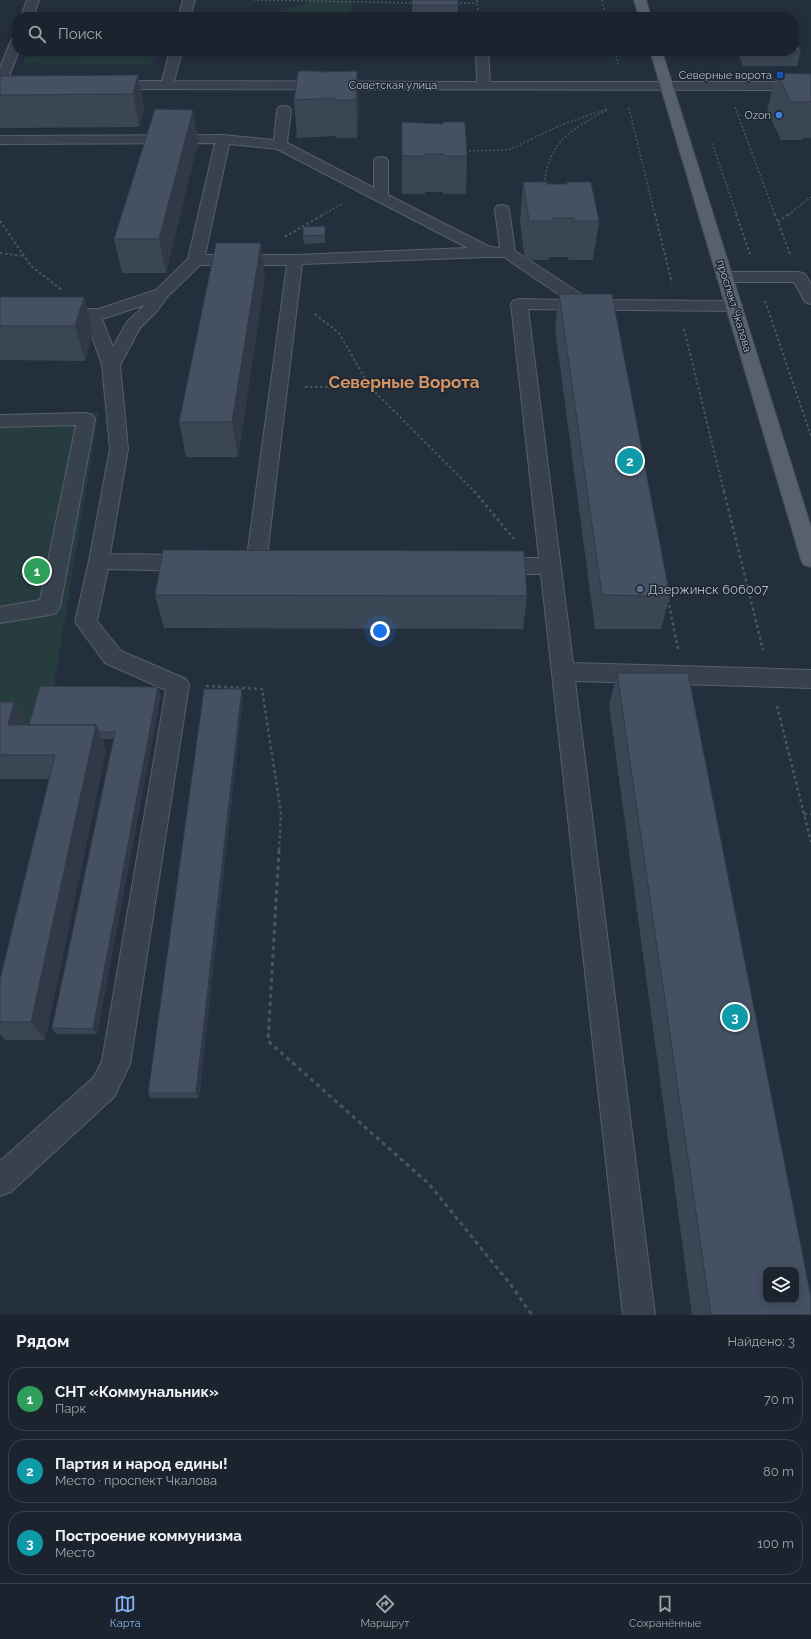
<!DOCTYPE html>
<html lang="ru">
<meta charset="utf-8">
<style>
:root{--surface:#1b232e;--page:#242b36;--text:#f1f3f6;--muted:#a0a4aa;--line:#39404a;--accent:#8ab4f8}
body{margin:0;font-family:Raleway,sans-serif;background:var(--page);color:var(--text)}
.controls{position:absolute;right:12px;bottom:12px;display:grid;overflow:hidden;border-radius:8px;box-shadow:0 2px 10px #0003}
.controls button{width:36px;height:36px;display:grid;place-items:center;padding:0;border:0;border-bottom:1px solid var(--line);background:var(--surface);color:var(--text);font:20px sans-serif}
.you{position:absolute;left:380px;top:631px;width:14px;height:14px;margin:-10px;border:3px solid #fff;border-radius:50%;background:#1a73e8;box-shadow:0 0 0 6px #1a73e833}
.badge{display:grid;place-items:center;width:26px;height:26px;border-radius:50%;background:var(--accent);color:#fff;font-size:13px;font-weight:700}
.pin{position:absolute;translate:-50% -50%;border:2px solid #fff;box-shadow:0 1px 4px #0006}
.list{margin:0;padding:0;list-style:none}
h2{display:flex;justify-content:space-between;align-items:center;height:52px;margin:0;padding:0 16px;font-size:17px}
h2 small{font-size:13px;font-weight:400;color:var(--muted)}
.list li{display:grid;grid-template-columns:26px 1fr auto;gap:12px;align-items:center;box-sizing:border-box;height:64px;margin:0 8px 8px;padding:0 8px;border:1px solid var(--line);border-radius:16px}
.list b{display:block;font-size:15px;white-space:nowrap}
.list p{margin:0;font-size:13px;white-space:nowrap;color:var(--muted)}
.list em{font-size:13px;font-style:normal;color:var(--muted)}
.icon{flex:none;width:22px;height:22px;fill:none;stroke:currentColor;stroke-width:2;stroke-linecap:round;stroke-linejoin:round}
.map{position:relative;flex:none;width:811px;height:1315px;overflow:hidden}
.search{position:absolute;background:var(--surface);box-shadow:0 2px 10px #0003;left:12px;right:12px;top:12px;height:44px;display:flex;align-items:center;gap:10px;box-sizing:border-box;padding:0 14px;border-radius:16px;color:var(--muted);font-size:15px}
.sheet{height:268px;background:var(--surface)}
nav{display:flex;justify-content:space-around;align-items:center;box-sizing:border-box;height:56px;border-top:1px solid var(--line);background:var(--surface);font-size:11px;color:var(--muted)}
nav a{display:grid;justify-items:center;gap:2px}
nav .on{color:var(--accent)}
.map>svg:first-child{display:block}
</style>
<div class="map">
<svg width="811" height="1315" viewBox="0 0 811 1315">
<rect width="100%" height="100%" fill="#242f3e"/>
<!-- green -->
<path fill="#263c3f" d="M 310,0 L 352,0 L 350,17 L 264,17 L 307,3 Z
M 28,51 L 157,51 L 150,65 L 23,63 Z
M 99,412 L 46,733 L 0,728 L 0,414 Z"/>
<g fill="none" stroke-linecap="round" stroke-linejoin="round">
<!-- minor casing -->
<g stroke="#565f6c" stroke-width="2">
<path id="minor" d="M 27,0 L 39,0 L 33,17 L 21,17 Z
M 183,0 L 195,0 L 190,17 L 178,17 Z
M 17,37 L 17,51 L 19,51 L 6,83 L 5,86 L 0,87 L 0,67 L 11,41 L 13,38 Z
M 170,51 L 182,51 L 174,81 L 477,82 L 476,51 L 488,51 L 490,82 L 811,82 L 811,90 L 110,89 L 105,88 L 104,85 L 105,82 L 110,81 L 162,81 Z
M 284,106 L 289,107 L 291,110 L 287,143 L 374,188 L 374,161 L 376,158 L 381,157 L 386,158 L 388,161 L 388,195 L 490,247 L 500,248 L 495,209 L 497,206 L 502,205 L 507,206 L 509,209 L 515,251 L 590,300 L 734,301 L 740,303 L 742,306 L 740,309 L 734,311 L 528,309 L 573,663 L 811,670 L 811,688 L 575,681 L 655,1315 L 623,1315 L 541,574 L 495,574 L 488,571 L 485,566 L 488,561 L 495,558 L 539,558 L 511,304 L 513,301 L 519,299 L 567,300 L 504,257 L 486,257 L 302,264 L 266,564 L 263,569 L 256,572 L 249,569 L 246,564 L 287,265 L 200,265 L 168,296 L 157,311 L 140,328 L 120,365 L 128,449 L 110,554 L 191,555 L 198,558 L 201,563 L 198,568 L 191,571 L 108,569 L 97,621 L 121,651 L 186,679 L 189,685 L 130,1064 L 114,1097 L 11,1192 L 0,1196 L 0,1161 L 94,1077 L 102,1061 L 166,690 L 105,663 L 75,622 L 89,561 L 110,449 L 102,365 L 86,319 L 0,319 L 0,309 L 99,309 L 156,290 L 188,259 L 215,143 L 0,144 L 0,136 L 223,135 L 274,140 L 277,110 L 279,107 ZM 229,144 L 277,149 L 468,248 L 295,255 L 205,255 ZM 145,305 L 127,322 L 113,347 L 102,319 Z
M 725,272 L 799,272 L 805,274 L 811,284 L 811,304 L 805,302 L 794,282 L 725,282 L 719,280 L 717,277 L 719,274 Z
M 86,413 L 92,415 L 95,419 L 60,607 L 56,613 L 49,615 L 0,623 L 0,607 L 40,600 L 76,425 L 0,427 L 0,415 Z"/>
</g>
<!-- major casing -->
<g stroke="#414a57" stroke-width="2">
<path id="major" d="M 634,0 L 646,0 L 651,17 L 639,17 Z
M 650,51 L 662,51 L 811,527 L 811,567 L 804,565 L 801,560 Z"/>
</g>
<!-- path-far3 -->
<path stroke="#44595c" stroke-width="1.5" stroke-dasharray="2 2" stroke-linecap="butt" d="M 253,0 L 415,3
M 477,0 L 479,17
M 602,0 L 606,17
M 456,3 L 477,3
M 615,51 L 618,64
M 735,107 L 775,215
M 629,108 L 655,215
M 712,143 L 737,215
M 465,151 L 508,150 L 559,126 L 607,109
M 544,184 C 550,140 571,130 607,110
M 322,215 L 343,203
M 788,215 L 811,197"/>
<!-- path-far2 -->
<path stroke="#44595c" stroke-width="2" stroke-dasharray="2.5 2.5" stroke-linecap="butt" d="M 655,214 L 672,283
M 736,214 L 750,254
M 775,214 L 790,254
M 0,221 L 31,266 L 62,290
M 778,222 L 789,214
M 285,237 L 324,214
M 0,253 L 23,256
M 765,301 L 811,436
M 315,314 L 339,333 L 370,387 L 475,492
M 684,329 L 724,492
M 305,387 L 370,387"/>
<!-- path-far1 -->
<path stroke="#44595c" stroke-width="2.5" stroke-dasharray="3 3" stroke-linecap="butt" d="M 474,491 L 514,539
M 724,491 L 763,650
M 668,599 L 678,649
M 206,686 L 262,689 L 281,813 L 279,851
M 777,706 L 811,842
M 804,814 L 811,814"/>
<!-- path -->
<path stroke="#44595c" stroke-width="3" stroke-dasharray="4 4" stroke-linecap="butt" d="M 279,850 L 268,1041 L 429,1184 L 511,1285 L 532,1315"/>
<!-- minor -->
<use href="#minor" fill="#38414e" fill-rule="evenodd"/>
<!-- major -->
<use href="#major" fill="#56606e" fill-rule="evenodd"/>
</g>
<!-- wall -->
<path fill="#3b4654" d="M 412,0 L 458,5 L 458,17 L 412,17 Z
M 737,51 L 801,51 L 797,66 L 743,66 Z
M 357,71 L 359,108 L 357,138 L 336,138 L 336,136 L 297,138 L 294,100 L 319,72 Z
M 777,73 L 811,74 L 811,138 L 802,138 L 802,140 L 781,140 L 767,110 Z
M 138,75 L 144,108 L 139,127 L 0,128 L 0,76 Z
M 193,110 L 198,142 L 166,273 L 122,273 L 114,239 Z
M 402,122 L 443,124 L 467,156 L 466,194 L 443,194 L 443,192 L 425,192 L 425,194 L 402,194 Z
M 523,182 L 547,184 L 567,184 L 567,182 L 599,221 L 593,260 L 569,260 L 568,257 L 549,257 L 549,260 L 525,260 L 520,221 Z
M 325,226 L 325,243 L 304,244 L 303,236 Z
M 265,278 L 238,457 L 186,457 L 179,422 Z
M 559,294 L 670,596 L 661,629 L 595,629 L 555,329 Z
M 0,297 L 84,297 L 93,332 L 85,361 L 0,360 Z
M 155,595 L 527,596 L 523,629 L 164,628 Z
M 617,673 L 811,1315 L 692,1315 L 609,705 Z
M 161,694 L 97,1034 L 56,1034 L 52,1028 L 114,739 L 102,739 L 106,750 L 45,1040 L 5,1040 L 0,1034 L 0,979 L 49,779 L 0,779 L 0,702 L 14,702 L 26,725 L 29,725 Z
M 243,696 L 199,1098 L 151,1098 L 148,1093 Z"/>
<!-- shaded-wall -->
<path fill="#303945" d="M 357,71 L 359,108 L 357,138 L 356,100 Z
M 138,75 L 144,108 L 139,127 L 133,94 Z
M 193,110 L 198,142 L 166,273 L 159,239 Z
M 261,243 L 265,278 L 238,457 L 232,422 Z
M 84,297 L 93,332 L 85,361 L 75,326 Z
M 158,687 L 161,694 L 97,1034 L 93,1029 Z
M 242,689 L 243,696 L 199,1098 L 196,1093 Z
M 14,702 L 27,727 L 8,725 Z
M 96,725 L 106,750 L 45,1040 L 31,1022 Z"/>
<!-- building -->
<path fill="#455162" stroke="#303945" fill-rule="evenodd" d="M 412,0 L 458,0 L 458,5 L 412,5 Z
M 794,38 L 801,51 L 746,52 L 746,51 L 794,51 Z
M 298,71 L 319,71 L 319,72 L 357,71 L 356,100 L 334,100 L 334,98 L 294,100 Z
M 777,73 L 811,74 L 811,102 L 791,102 Z
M 138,75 L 133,94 L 0,95 L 0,76 Z
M 155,109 L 193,110 L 159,239 L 114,239 Z
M 402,122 L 443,124 L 443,122 L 465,122 L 467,156 L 444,156 L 444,154 L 425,154 L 425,156 L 402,156 Z
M 523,182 L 547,182 L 547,184 L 567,184 L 567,182 L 591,182 L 599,221 L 574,221 L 574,218 L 553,218 L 553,221 L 529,221 Z
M 325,226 L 325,235 L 303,236 L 303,227 Z
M 216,243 L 261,243 L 232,422 L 179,422 Z
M 559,294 L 612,294 L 670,596 L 602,595 Z
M 0,297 L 84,297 L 75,326 L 0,326 Z
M 163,550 L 524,551 L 527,596 L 155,595 Z
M 617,673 L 688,673 L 811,1297 L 811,1315 L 711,1315 ZM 766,1270 L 796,1270 L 796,1300 L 766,1300 Z
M 40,686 L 158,687 L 93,1029 L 52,1028 L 115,732 L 99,732 L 96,725 L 29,725 Z
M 204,689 L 242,689 L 196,1093 L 148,1093 Z
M 0,702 L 14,702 L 8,725 L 96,725 L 31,1022 L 0,1022 L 0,979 L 55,755 L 0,755 Z"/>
<!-- markers -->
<rect fill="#1a4fb4" stroke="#1d2633" stroke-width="1.5" x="776" y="71" width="8" height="8" rx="2"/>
<circle fill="#3f7fe0" stroke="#1d2633" stroke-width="1.5" cx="779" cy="115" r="4"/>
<circle fill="#5c6f8a" stroke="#1d2633" stroke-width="1.5" cx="640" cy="589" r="4"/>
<g text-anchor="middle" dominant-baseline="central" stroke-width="3" stroke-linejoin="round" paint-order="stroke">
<!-- far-poi labels -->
<g font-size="11" fill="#b4bcc9" stroke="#1d2633" text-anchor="end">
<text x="772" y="75">Северные ворота</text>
<text x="771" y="115">Ozon</text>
</g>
<!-- far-street labels -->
<g font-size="11" fill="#b4bcc9" stroke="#1d2633">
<text x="393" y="85">Советская улица</text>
<text transform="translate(734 306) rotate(73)">проспект Чкалова</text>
</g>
<!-- poi labels -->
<g font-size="13" fill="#b4bcc9" stroke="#1d2633" text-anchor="start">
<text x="648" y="589">Дзержинск 606007</text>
</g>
<!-- district labels -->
<g font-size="17" font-weight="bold" fill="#d59563" stroke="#1d2633">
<text x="404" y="382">Северные Ворота</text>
</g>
</g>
</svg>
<div class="controls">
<button><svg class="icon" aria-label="layers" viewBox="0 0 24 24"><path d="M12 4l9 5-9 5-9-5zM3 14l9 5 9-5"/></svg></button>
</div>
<div class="you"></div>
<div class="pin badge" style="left:37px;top:571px;background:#2e9e5b">1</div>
<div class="pin badge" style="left:630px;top:461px;background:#0f9aa8">2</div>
<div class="pin badge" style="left:735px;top:1017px;background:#0f9aa8">3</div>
<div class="search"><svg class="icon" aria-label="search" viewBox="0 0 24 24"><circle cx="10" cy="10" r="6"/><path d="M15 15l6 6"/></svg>Поиск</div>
</div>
<section class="sheet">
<h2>Рядом<small>Найдено: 3</small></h2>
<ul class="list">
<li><span class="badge" style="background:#2e9e5b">1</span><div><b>СНТ «Коммунальник»</b><p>Парк</p></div><em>70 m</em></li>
<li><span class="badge" style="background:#0f9aa8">2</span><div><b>Партия и народ едины!</b><p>Место · проспект Чкалова</p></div><em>80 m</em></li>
<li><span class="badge" style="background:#0f9aa8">3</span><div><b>Построение коммунизма</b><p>Место</p></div><em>100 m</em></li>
</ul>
</section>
<nav>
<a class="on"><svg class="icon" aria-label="map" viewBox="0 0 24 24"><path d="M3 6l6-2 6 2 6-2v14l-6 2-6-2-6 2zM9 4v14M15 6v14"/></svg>Карта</a>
<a><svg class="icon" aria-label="directions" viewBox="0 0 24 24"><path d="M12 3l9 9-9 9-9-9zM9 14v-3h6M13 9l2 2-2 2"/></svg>Маршрут</a>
<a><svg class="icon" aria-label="saved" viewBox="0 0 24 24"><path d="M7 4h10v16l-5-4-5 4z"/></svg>Сохранённые</a>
</nav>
